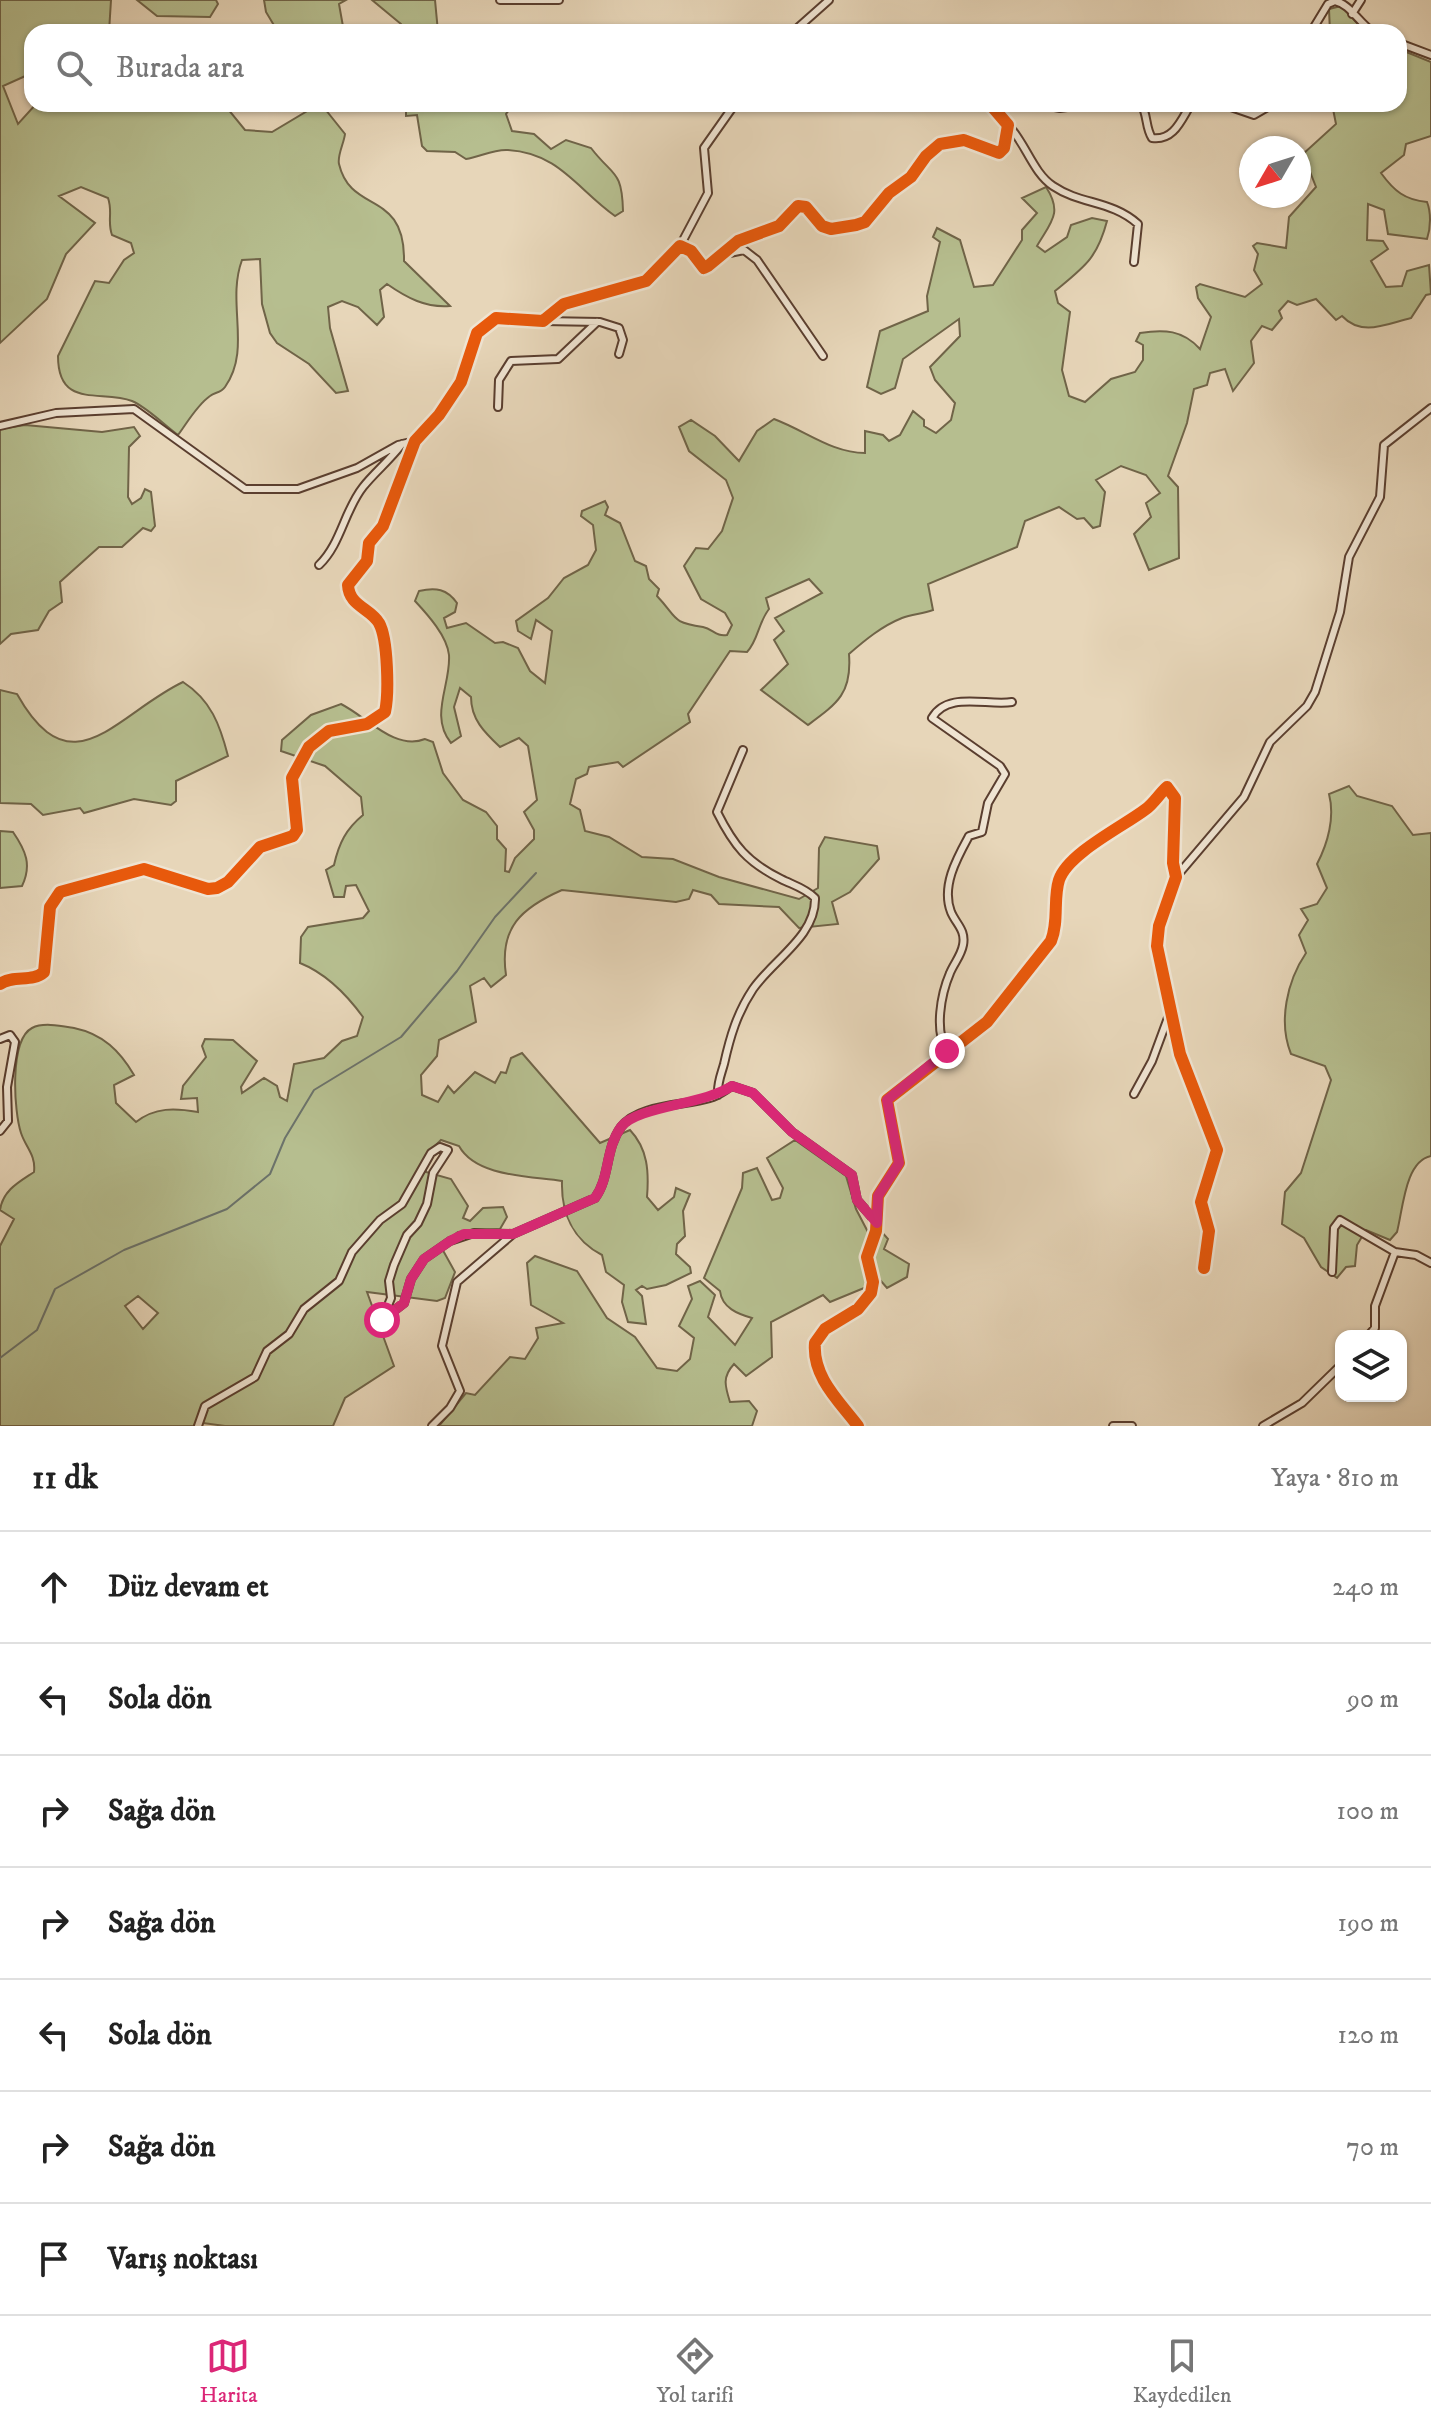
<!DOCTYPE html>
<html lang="tr">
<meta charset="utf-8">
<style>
:root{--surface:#fff;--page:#f2f2f2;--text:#222;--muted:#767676;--line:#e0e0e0;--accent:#db2777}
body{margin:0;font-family:"IM FELL DW Pica",serif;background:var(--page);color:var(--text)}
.controls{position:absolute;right:24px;bottom:24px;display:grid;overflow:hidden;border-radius:16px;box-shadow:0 2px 6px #0004}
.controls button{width:72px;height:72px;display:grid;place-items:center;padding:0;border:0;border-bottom:2px solid var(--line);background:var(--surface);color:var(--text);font:40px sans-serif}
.compass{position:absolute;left:1239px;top:136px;width:72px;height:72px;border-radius:50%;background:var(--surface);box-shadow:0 2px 6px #0004;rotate:231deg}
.stop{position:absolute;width:24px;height:24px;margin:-18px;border:6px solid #db2777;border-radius:50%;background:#fff}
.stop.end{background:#db2777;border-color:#fff;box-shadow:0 2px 8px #0008}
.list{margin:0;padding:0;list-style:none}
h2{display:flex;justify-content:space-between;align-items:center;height:104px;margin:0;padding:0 32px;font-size:34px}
h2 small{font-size:26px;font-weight:400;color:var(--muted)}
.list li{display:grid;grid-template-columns:52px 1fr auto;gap:24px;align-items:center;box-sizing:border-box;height:112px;padding:0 32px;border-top:2px solid var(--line)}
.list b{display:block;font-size:30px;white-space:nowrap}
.list em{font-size:26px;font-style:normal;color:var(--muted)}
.icon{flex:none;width:44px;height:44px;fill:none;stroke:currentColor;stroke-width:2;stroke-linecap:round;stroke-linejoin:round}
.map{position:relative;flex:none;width:1431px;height:1426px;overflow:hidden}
.search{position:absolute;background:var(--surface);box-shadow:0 2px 6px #0004;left:24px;right:24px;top:24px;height:88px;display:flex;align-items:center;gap:20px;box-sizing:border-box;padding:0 28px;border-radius:24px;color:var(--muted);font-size:30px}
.sheet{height:888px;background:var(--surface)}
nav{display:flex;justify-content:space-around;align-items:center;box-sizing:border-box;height:112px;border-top:2px solid var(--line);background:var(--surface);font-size:22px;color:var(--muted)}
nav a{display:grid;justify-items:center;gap:4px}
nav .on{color:var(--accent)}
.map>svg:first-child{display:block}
</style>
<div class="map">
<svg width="1431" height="1426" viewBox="0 0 1431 1426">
<rect width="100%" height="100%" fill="#e7d6b9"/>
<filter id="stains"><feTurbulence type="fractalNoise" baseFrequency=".0025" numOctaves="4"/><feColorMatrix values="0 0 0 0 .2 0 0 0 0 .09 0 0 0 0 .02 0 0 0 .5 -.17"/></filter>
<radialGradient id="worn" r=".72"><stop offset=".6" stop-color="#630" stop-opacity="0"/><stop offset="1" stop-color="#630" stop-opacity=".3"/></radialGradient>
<!-- green -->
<path fill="#b6be8f" stroke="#706448" stroke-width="2" fill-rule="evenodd" d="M 0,0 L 111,0 L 109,32 L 32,32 L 32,73 L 3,86 L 18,124 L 36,104 L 212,104 L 228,109 L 245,130 L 272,132 L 309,110 L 325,109 L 345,134 C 344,143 337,156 339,164 C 351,215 405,189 404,261 L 450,306 C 426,308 407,298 387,284 L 380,290 L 384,317 L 377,325 L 358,307 L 342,301 L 328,307 L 330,328 L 348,391 L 336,393 L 309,364 L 277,343 L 270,333 L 262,304 L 260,259 L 242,260 C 226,303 252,349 225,387 C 221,393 215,392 210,396 C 197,405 187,423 178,435 C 164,425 148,408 132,401 C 102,389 58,410 58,356 L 95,281 L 109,283 L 124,260 L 134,253 L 131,243 L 112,235 C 107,221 113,212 108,198 L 81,187 L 59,196 L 95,223 L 66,254 L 47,299 L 0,343 Z
M 137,0 L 216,0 L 218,4 L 210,17 L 157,16 Z
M 264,0 L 346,0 L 339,4 L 344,32 L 278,32 L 266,12 Z
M 372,0 L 435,0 L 438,32 L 403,32 L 401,24 Z
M 1341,6 L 1366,32 L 1330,32 L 1329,9 Z
M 1399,49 L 1431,62 L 1431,136 L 1406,144 L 1404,155 L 1381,173 C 1394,191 1405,200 1427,202 C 1431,212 1431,227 1427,239 L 1388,234 L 1384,210 L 1368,204 L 1367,240 L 1383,241 L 1388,249 L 1371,261 L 1386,287 L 1402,286 L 1407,271 L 1429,265 L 1431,294 L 1426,295 L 1411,318 C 1386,324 1362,337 1342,316 L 1336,320 L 1316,299 L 1297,305 L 1288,301 L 1279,311 L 1282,318 L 1272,330 L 1262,326 L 1251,341 L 1254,363 L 1233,391 L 1225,369 L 1210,373 L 1207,385 L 1194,389 L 1187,423 L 1168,476 L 1178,487 L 1179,558 L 1149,570 L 1134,534 L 1151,517 L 1146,503 L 1160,493 L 1146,475 L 1121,466 L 1096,480 L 1105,492 L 1100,526 L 1093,528 L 1084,518 L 1077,519 L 1059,507 L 1025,521 L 1017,547 L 928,584 L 933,610 C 922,614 912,614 902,618 C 882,626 865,640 849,654 C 852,693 838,703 808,725 L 761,690 L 788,664 L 774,640 L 784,631 L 775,618 L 822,593 L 809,579 L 766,598 L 769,609 C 758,623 758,641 747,652 L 730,651 L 688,714 L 690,722 L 623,767 L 618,762 L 589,767 L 587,774 L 576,779 L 570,804 L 580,810 L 585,831 L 609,837 L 642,857 L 673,859 L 719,877 L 799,899 L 818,888 L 819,848 L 825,837 L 877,846 L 879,859 L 850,892 L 832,902 L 838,924 L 799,928 L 779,907 L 719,904 L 711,895 L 693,890 L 689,899 L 676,902 L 562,890 C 521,908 499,928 506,975 L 491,987 L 484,978 L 470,986 L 476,1022 L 439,1040 L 437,1056 L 421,1075 L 422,1095 L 438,1102 L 448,1086 L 454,1093 L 475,1072 L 495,1083 L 501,1072 L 506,1073 L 511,1058 L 522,1053 L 600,1143 L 630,1130 C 648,1149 649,1172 647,1197 L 658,1210 L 674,1197 L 676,1188 L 690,1194 L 683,1211 L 685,1236 L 677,1244 L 676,1254 L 690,1267 L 691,1273 L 666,1285 L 647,1289 L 642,1286 L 636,1290 L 642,1296 L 646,1324 L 628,1322 L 622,1302 L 624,1285 L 606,1272 L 602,1255 C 573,1240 561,1213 562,1181 C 530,1176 476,1177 459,1146 L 441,1140 L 425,1156 L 426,1172 L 451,1179 L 468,1206 L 463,1218 L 470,1221 L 483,1208 L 503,1207 L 507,1217 L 500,1229 L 458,1232 L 440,1245 L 455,1272 L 445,1298 L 437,1301 L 367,1292 L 394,1366 L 345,1398 L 333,1426 L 225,1426 L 196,1422 L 194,1426 L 0,1426 L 0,1246 L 14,1219 L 0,1210 C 3,1190 19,1182 34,1172 C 36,1155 26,1148 21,1133 C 14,1112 9,1040 32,1028 C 43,1022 62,1026 74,1028 C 103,1034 120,1051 134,1075 L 114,1085 L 116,1103 L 136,1122 C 155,1107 175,1108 198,1112 L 197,1098 L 181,1099 L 183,1086 L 206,1057 L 202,1046 L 205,1039 L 233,1040 L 257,1061 L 241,1087 L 242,1093 L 264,1078 L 277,1086 L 280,1097 L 287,1101 L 294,1064 L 324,1058 L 342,1041 L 357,1036 L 363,1017 C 347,995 325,973 300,963 L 301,937 L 308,927 L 363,918 L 369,911 L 356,885 L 346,886 L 344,897 L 334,897 L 326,870 L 334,865 C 339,843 346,829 363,815 L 361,797 L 325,766 L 281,751 L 282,740 L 311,715 L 341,704 C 367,717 395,751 425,739 L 433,742 L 443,773 L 463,800 L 486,812 L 497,826 L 497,839 L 506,849 L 505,871 L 509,872 L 515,858 L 534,839 L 534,830 L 524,812 L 537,800 L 528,746 L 519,738 L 500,747 C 484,732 471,719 471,697 L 460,688 L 454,707 L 461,736 L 451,743 C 429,716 451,685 449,655 C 447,636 428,615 415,601 L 419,591 C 436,587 447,589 457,603 L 455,612 L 444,618 L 447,628 L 466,623 L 495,643 L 503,642 L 518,648 L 530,671 L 545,683 L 552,631 L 536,620 L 531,639 L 518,631 L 516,621 L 548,598 L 564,578 L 588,565 L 596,550 L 593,525 L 581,516 L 582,511 L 605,501 L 608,507 L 605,515 L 620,523 L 635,561 L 646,566 L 649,579 L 659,589 L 657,596 C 678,618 670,622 703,627 C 713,629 716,637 727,635 L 732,625 L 725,613 L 701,599 L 684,566 L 696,548 L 708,549 L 722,531 L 733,498 L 726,480 L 689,451 L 679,427 L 691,420 L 715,436 L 739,461 L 757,431 L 774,419 C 806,431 832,453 865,453 L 865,431 L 883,435 L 889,441 L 900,435 L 913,411 L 924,420 L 924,426 L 936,433 L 951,420 L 955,403 L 935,380 L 930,367 L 960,336 L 959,319 L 903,359 L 895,388 L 881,394 L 867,387 L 880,331 L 928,311 L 927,296 L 940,242 L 933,237 L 937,228 L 960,240 L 974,287 L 993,285 L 1022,240 L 1022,230 L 1037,213 L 1022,198 L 1046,187 C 1063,213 1051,222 1037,246 L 1045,252 L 1067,237 L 1071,225 L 1092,218 L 1107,221 C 1097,259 1084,267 1055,291 L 1058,303 L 1070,312 L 1062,370 L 1069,396 L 1085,402 L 1111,379 L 1135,372 L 1143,360 L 1143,345 L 1136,341 L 1140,333 C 1164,329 1183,330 1200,349 L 1211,317 L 1198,298 L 1196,287 L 1200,284 L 1245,297 L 1262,284 L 1254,270 L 1258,254 L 1253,246 L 1257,243 L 1286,248 L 1289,217 L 1316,187 L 1303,154 L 1336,124 L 1332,104 L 1399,104 ZM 138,1296 L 158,1313 L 143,1329 L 125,1306 Z
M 406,104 L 514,104 L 506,114 L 512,131 L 534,134 L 551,149 L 566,140 L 591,148 C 613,177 622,169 623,211 L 615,216 C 577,189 559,153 508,150 C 493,149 480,157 466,159 L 455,152 L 427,151 L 422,146 L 417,115 L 406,116 Z
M 25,425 L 102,432 L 134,427 L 140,436 L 129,447 L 128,497 L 132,504 L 141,498 L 145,489 L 151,492 L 155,526 L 151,531 L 143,528 L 122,547 L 99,547 L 60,582 L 62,602 L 49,611 L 38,630 L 11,634 L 0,644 L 0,429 Z
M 183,682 C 211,700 220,725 228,756 L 176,781 L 176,801 L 171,805 L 134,799 L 84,813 L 80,808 L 43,815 L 31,804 L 0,803 L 0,690 L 17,694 C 72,792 116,714 183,682 Z
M 1349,786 L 1357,796 L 1392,806 L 1413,835 L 1431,833 L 1431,1156 C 1405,1161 1403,1209 1397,1232 L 1390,1240 L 1366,1230 L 1357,1245 L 1355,1266 L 1346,1267 L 1337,1278 L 1321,1267 L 1304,1238 L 1282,1224 L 1285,1192 L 1301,1173 L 1331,1080 L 1325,1066 L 1291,1054 C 1278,1022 1287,981 1306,953 L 1299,935 L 1308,920 L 1301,909 L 1317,904 L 1327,888 L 1317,864 C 1328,843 1335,817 1329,794 Z
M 0,831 L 13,832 C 26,851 32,865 22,886 L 0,888 Z
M 795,1140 L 846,1176 L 856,1209 L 869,1234 L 881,1231 L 888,1239 L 884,1249 L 909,1264 L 907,1277 L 887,1288 L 881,1281 L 830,1302 L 823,1295 L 771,1322 L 772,1357 L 746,1376 L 734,1364 C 722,1377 725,1386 730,1402 L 749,1401 L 757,1411 L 752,1426 L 439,1426 L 466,1393 L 475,1395 L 510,1357 L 525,1359 L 538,1338 L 536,1328 L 563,1323 L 531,1305 L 527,1263 L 535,1256 L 577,1271 L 607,1318 L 635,1337 L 657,1368 L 677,1371 L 690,1359 L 694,1338 L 679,1326 L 692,1299 L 688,1286 L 700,1281 L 715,1295 L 708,1317 L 735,1345 L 752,1318 C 738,1314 722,1308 720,1291 L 704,1278 L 742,1188 L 743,1173 L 757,1168 L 772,1200 L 780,1198 L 783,1188 L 767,1158 Z"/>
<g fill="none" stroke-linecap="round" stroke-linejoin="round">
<!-- stream -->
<path stroke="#6c736b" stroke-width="2" d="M 0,1358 L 37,1330 L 55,1289 L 124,1250 L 227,1209 L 270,1174 L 285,1138 L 314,1090 L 401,1037 L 457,971 L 495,917 L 536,873"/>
<!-- street casing -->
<g stroke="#5a3e2f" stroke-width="10">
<path id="street" d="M 500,0 L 559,0
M 1352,14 L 1361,0
M 793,32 L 829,0
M 1311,32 L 1328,4 L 1335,1 C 1350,4 1359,23 1373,32
M 1399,43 L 1431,55
M 1038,104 L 1060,108 L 1089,104
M 1141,104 C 1148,115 1145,127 1152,138 C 1174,141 1181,120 1191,104
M 1222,104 L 1254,115 L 1273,104
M 1008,125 C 1025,142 1033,173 1053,186 C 1081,205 1111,200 1138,224 L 1134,262
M 680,246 L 708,193 L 704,148 L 735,104
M 725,254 L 744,250 L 757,260 L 823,356
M 543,321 L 600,322 L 619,328 L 623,340 L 619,354
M 498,407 L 499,380 L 511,361 L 558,359 L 597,322
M 0,426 L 56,413 L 134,409 L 245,489 L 298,489 L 357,468 L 398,445 L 415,441
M 319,565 C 341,544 344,511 363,487 C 374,473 390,460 402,444
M 1176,877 L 1244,797 L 1270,742 L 1307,706 L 1315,692 L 1340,612 L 1349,557 L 1380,497 L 1384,445 L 1431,408
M 0,984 C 14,974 32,983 44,972 L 50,907 L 60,892 L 144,869 L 208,889 L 217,888 L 228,882 L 260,847 L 293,836 L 297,830 L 292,778 L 309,747 L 329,731 L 367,724 L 385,712 C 389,694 388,639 379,623 C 370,608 349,606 348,585 L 367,561 L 369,543 L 383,526 L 415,441 L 439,415 L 461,382 L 477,333 L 496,318 L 543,321 L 564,304 L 646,281 L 680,246 L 691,251 L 704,268 L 708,266 L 738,241 L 779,226 L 798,206 L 806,207 L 822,226 L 831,229 L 856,225 L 865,222 L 889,193 L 911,177 L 926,156 L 940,144 L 964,140 L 999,153 L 1004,148 L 1008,125 L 990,104
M 0,1039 L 10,1035 L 15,1042 L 7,1087 L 8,1121 L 0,1131
M 947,1051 C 934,1031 941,994 950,973 C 954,963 961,956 963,945 C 966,930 956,924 951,912 C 941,886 957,858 969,836 L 982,832 L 988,803 L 1005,774 L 1000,766 L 932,718 C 947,691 987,706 1012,702
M 1134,1094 L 1152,1061 L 1169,1015
M 718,1095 C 717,1083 721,1075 724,1064 C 730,1037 737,1013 753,989 C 773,960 816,936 815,898 C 805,888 793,885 781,879 C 747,862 734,846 717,812 L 743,750
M 1332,1272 L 1334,1228 L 1340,1220 L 1395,1252
M 1368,1336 L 1375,1328 L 1375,1306 L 1395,1252 L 1416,1255 L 1431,1263
M 198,1426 L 205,1406 L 255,1377 L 267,1351 L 289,1334 L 304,1309 L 339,1281 L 352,1252 L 380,1220 L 402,1204 L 431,1153 L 440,1147 L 448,1150 L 433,1173 L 427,1204 L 418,1223 L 407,1235 L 394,1265 L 389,1281 L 391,1298 L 382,1320 L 404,1303 L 411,1279 L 424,1259 L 450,1241 L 474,1233 L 513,1234 L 595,1198 C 610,1178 605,1149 621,1127 C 638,1104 684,1106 710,1098 C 718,1096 725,1090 732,1086 L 753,1093 L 792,1132 L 852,1175 L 857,1200 L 877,1223
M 432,1426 L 450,1408 L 460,1391 L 442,1346 L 457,1282 L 513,1234
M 858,1426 C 840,1402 812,1377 815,1343 L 825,1329 L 858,1309 L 871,1293 L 873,1282 L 867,1257 L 876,1231 L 878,1196 L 899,1163 L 887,1100 L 987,1022 L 1051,941 C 1059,921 1053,899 1059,880 C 1068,853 1124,826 1146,809 C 1154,803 1160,793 1167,787 L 1175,798 L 1173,863 L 1176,877 L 1159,926 L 1157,946 L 1180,1054 L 1217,1150 L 1201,1202 L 1209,1231 L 1204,1268
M 1113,1426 L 1132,1426
M 1263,1426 L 1302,1403 L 1341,1365"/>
</g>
<!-- street -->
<use href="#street" stroke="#efe4d2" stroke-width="6"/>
<!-- cycleway casing -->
<g stroke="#efe4d2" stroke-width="17">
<path id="cycleway" d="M 0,984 C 14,974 32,983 44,972 L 50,907 L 60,892 L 144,869 L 208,889 L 217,888 L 228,882 L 260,847 L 293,836 L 297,830 L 292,778 L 309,747 L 329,731 L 367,724 L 385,712 C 389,694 388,639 379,623 C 370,608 349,606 348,585 L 367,561 L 369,543 L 383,526 L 415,441 L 439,415 L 461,382 L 477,333 L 496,318 L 543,321 L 564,304 L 646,281 L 680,246 L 691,251 L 704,268 L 708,266 L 738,241 L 779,226 L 798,206 L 806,207 L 822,226 L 831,229 L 856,225 L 865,222 L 889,193 L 911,177 L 926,156 L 940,144 L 964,140 L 999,153 L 1004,148 L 1008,125 L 990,104
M 858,1426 C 840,1402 812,1377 815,1343 L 825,1329 L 858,1309 L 871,1293 L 873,1282 L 867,1257 L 876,1231 L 878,1196 L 899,1163 L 887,1100 L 987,1022 L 1051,941 C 1059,921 1053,899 1059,880 C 1068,853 1124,826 1146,809 C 1154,803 1160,793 1167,787 L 1175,798 L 1173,863 L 1176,877 L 1159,926 L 1157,946 L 1180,1054 L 1217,1150 L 1201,1202 L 1209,1231 L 1204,1268"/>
</g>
<!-- cycleway -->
<use href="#cycleway" stroke="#e8590c" stroke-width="12"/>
</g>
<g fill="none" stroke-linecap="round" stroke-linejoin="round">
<!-- route -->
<path stroke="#db2777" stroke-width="10" d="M 382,1320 L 404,1303 L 411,1279 L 424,1259 L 450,1241 L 464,1234 L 513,1234 L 595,1198 C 610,1178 605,1149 621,1127 C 637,1106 703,1105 732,1086 L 753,1093 L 792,1132 L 852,1175 L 857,1200 L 877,1223 L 878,1196 L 899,1163 L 887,1100 L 947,1051"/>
</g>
<rect width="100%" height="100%" filter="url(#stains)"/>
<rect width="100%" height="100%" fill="url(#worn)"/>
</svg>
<div class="controls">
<button><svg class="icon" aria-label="layers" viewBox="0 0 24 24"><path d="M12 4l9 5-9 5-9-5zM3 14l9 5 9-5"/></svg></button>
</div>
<svg class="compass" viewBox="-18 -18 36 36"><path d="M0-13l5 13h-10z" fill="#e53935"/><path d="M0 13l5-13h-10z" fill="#767676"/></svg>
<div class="stop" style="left:382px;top:1320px"></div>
<div class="stop end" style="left:947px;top:1051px"></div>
<div class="search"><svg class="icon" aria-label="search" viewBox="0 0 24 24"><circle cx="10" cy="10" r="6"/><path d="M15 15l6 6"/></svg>Burada ara</div>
</div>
<section class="sheet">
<h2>11 dk<small>Yaya · 810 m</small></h2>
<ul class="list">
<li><svg class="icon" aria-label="ahead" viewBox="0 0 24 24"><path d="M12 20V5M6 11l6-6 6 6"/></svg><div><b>Düz devam et</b></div><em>240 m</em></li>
<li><svg class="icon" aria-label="left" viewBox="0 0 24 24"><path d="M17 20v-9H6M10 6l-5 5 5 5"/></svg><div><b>Sola dön</b></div><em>90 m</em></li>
<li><svg class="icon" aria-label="right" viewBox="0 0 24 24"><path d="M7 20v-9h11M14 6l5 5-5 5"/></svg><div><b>Sağa dön</b></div><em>100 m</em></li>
<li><svg class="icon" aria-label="right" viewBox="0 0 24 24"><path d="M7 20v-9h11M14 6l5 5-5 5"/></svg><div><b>Sağa dön</b></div><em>190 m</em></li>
<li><svg class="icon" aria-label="left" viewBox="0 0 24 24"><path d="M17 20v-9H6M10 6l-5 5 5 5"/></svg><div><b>Sola dön</b></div><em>120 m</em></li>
<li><svg class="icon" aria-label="right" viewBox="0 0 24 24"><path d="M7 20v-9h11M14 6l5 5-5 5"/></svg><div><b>Sağa dön</b></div><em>70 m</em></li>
<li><svg class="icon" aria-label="arrive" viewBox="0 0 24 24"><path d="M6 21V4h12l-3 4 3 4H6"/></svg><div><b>Varış noktası</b></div></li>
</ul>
</section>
<nav>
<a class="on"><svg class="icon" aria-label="map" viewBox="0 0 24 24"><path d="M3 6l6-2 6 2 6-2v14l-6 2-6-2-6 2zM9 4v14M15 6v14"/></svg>Harita</a>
<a><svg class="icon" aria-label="directions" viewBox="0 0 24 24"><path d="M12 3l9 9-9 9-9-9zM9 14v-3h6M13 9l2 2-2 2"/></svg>Yol tarifi</a>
<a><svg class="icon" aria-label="saved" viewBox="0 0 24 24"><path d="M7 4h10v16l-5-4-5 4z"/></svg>Kaydedilen</a>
</nav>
